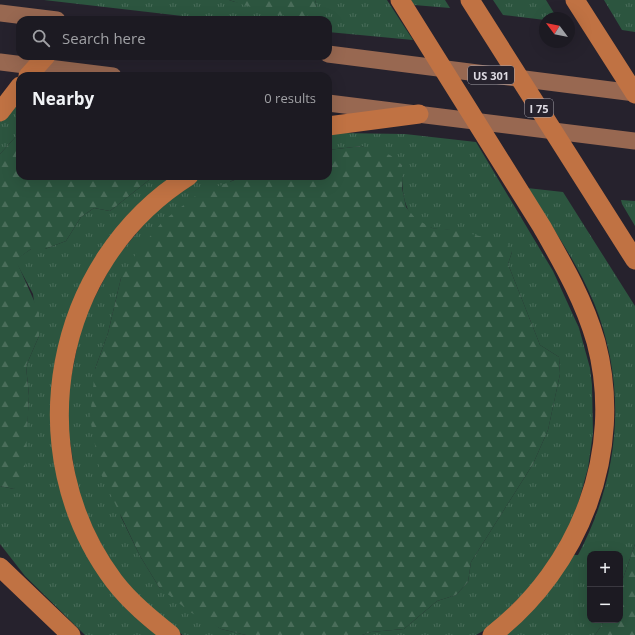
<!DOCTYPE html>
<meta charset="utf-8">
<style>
:root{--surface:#1c1a22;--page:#25232a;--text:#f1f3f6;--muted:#a0a1a5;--line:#3a3840}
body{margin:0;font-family:"Open Sans",sans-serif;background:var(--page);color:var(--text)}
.controls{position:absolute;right:12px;bottom:12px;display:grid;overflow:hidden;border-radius:8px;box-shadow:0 4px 16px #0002}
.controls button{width:36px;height:36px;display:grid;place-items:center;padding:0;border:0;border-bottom:1px solid var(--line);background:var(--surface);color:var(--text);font:20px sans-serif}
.compass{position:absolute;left:539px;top:12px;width:36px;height:36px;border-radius:50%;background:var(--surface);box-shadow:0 4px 16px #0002;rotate:302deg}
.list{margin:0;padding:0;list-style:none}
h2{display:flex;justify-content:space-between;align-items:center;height:52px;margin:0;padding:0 16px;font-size:17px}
h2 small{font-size:13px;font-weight:400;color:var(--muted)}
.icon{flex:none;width:22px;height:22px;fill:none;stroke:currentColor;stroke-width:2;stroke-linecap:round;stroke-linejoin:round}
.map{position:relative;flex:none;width:635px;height:635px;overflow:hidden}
.search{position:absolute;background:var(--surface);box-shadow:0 4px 16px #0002;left:16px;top:16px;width:316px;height:44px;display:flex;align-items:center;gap:10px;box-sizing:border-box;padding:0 14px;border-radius:12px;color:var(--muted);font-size:15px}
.panel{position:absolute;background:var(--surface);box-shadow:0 4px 16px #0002;left:16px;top:72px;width:316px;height:108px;border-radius:12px}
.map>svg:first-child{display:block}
</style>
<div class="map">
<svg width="635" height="635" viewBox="0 0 635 635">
<defs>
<pattern id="grass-tufts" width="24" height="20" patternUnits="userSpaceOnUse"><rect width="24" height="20" fill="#2c553f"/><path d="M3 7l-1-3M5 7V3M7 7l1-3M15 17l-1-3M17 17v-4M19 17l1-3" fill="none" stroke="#4a6d5a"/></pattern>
<pattern id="forest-firs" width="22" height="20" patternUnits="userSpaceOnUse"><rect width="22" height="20" fill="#2c553f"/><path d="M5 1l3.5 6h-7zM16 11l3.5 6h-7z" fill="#4a6d5a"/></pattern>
</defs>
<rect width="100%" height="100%" fill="#26222d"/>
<!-- grass -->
<path fill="url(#grass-tufts)" d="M 44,0 L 229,0 L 235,2 L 317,7 L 315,0 L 387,0 L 413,40 L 328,32 L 328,20 L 217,20 Z
M 411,0 L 445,0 L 450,8 L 414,5 Z
M 493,0 L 546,0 L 557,18 L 545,18 L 545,20 L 503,15 Z
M 604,0 L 635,0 L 635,32 L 622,30 Z
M 20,95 L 20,132 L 0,154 L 0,122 Z
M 339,133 L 405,134 L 476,142 L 553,271 L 579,328 L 590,368 L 592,385 L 593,433 L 588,468 L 573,522 L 537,580 L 498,619 L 483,631 L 476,635 L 362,635 L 371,632 L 404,629 L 437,601 L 456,595 L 468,582 L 471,562 L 533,464 L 548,430 L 560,374 L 559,357 L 540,345 L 508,264 L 512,252 C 494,245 475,236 457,231 C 449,229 440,230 432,228 C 401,220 402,190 402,165 L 362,146 L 328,150 L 328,134 Z
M 154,176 L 177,176 L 78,294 L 61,488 L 159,635 L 85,635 L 25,576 L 0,544 L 0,486 L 14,489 L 27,426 L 29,396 L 26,366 L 39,336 L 33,294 L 15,260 L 31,249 L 45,249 L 66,241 L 81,217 L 94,208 L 110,211 Z
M 202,176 L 245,176 L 231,181 L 121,278 L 108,333 L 95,369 L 121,517 L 140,556 L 159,587 L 221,629 L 246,635 L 183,635 L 166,623 L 147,606 L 113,567 L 79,501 L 65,408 L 82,322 L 114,260 L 157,209 Z
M 527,188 L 563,192 L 635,306 L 635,544 L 620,587 L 620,554 L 590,554 L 590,620 L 605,620 L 595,635 L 503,635 L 553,586 L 574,555 L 578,555 C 620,476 628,387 594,303 C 577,262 551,225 527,188 Z
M 621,200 L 635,201 L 635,226 L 622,204 Z"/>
<!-- forest -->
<path fill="url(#forest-firs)" d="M 229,0 L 315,0 L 317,7 L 304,19 L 269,13 Z
M 20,132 L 20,176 L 154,176 L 110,211 L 94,208 L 81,217 L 66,241 L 45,249 L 31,249 L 16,260 L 39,312 L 39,336 L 26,366 L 29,396 L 25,472 L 14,489 L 0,486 L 0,154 Z
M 362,146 L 390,155 L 402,165 L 402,188 L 406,207 L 416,219 L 432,228 L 456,230 L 506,243 L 512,252 L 508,264 L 540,345 L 559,357 L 560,374 L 548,430 L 533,464 L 471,562 L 468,582 L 456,595 L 437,601 L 404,629 L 371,632 L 362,635 L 246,635 L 221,629 L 190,612 L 159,587 L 140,556 L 100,472 L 90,418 L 95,369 L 108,333 L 121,278 L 137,252 L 163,221 L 198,194 L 245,176 L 328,176 L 328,150 Z
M 635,544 L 635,635 L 595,635 L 605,620 L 620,620 L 620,587 Z"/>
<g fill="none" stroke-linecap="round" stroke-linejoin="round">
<!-- primary -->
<path stroke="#986851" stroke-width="17" d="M 0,13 L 57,20
M 328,54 L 635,93
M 0,62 L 113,76
M 328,103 L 635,141"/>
<!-- highway -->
<path stroke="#c07243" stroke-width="19" d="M 400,0 L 542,227 C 563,264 584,300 596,342 C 625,451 580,567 492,635
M 470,0 L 635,260
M 575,0 L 635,94
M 28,76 L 46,56
M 0,112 L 20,86
M 328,126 L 419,114
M 0,567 L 71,635
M 171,635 C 151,619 130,602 114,581 C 18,453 52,262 189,176"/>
</g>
<g text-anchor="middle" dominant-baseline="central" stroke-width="4" stroke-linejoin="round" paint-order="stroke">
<!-- shield labels -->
<g fill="#26222d" stroke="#a6a3ac" stroke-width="1">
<rect x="468" y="66" width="46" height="18" rx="3"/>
<rect x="525" y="99" width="28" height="18" rx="3"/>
</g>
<g font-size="11" font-weight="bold" fill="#dddae2">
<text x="491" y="75">US 301</text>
<text x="539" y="108">I 75</text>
</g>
</g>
</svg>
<div class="controls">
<button>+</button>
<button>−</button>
</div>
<svg class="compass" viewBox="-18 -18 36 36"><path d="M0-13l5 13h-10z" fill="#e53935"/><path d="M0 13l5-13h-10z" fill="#a0a1a5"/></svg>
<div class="search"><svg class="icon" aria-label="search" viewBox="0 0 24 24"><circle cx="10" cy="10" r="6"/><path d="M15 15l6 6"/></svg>Search here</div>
<section class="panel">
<h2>Nearby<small>0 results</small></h2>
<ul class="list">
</ul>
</section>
</div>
